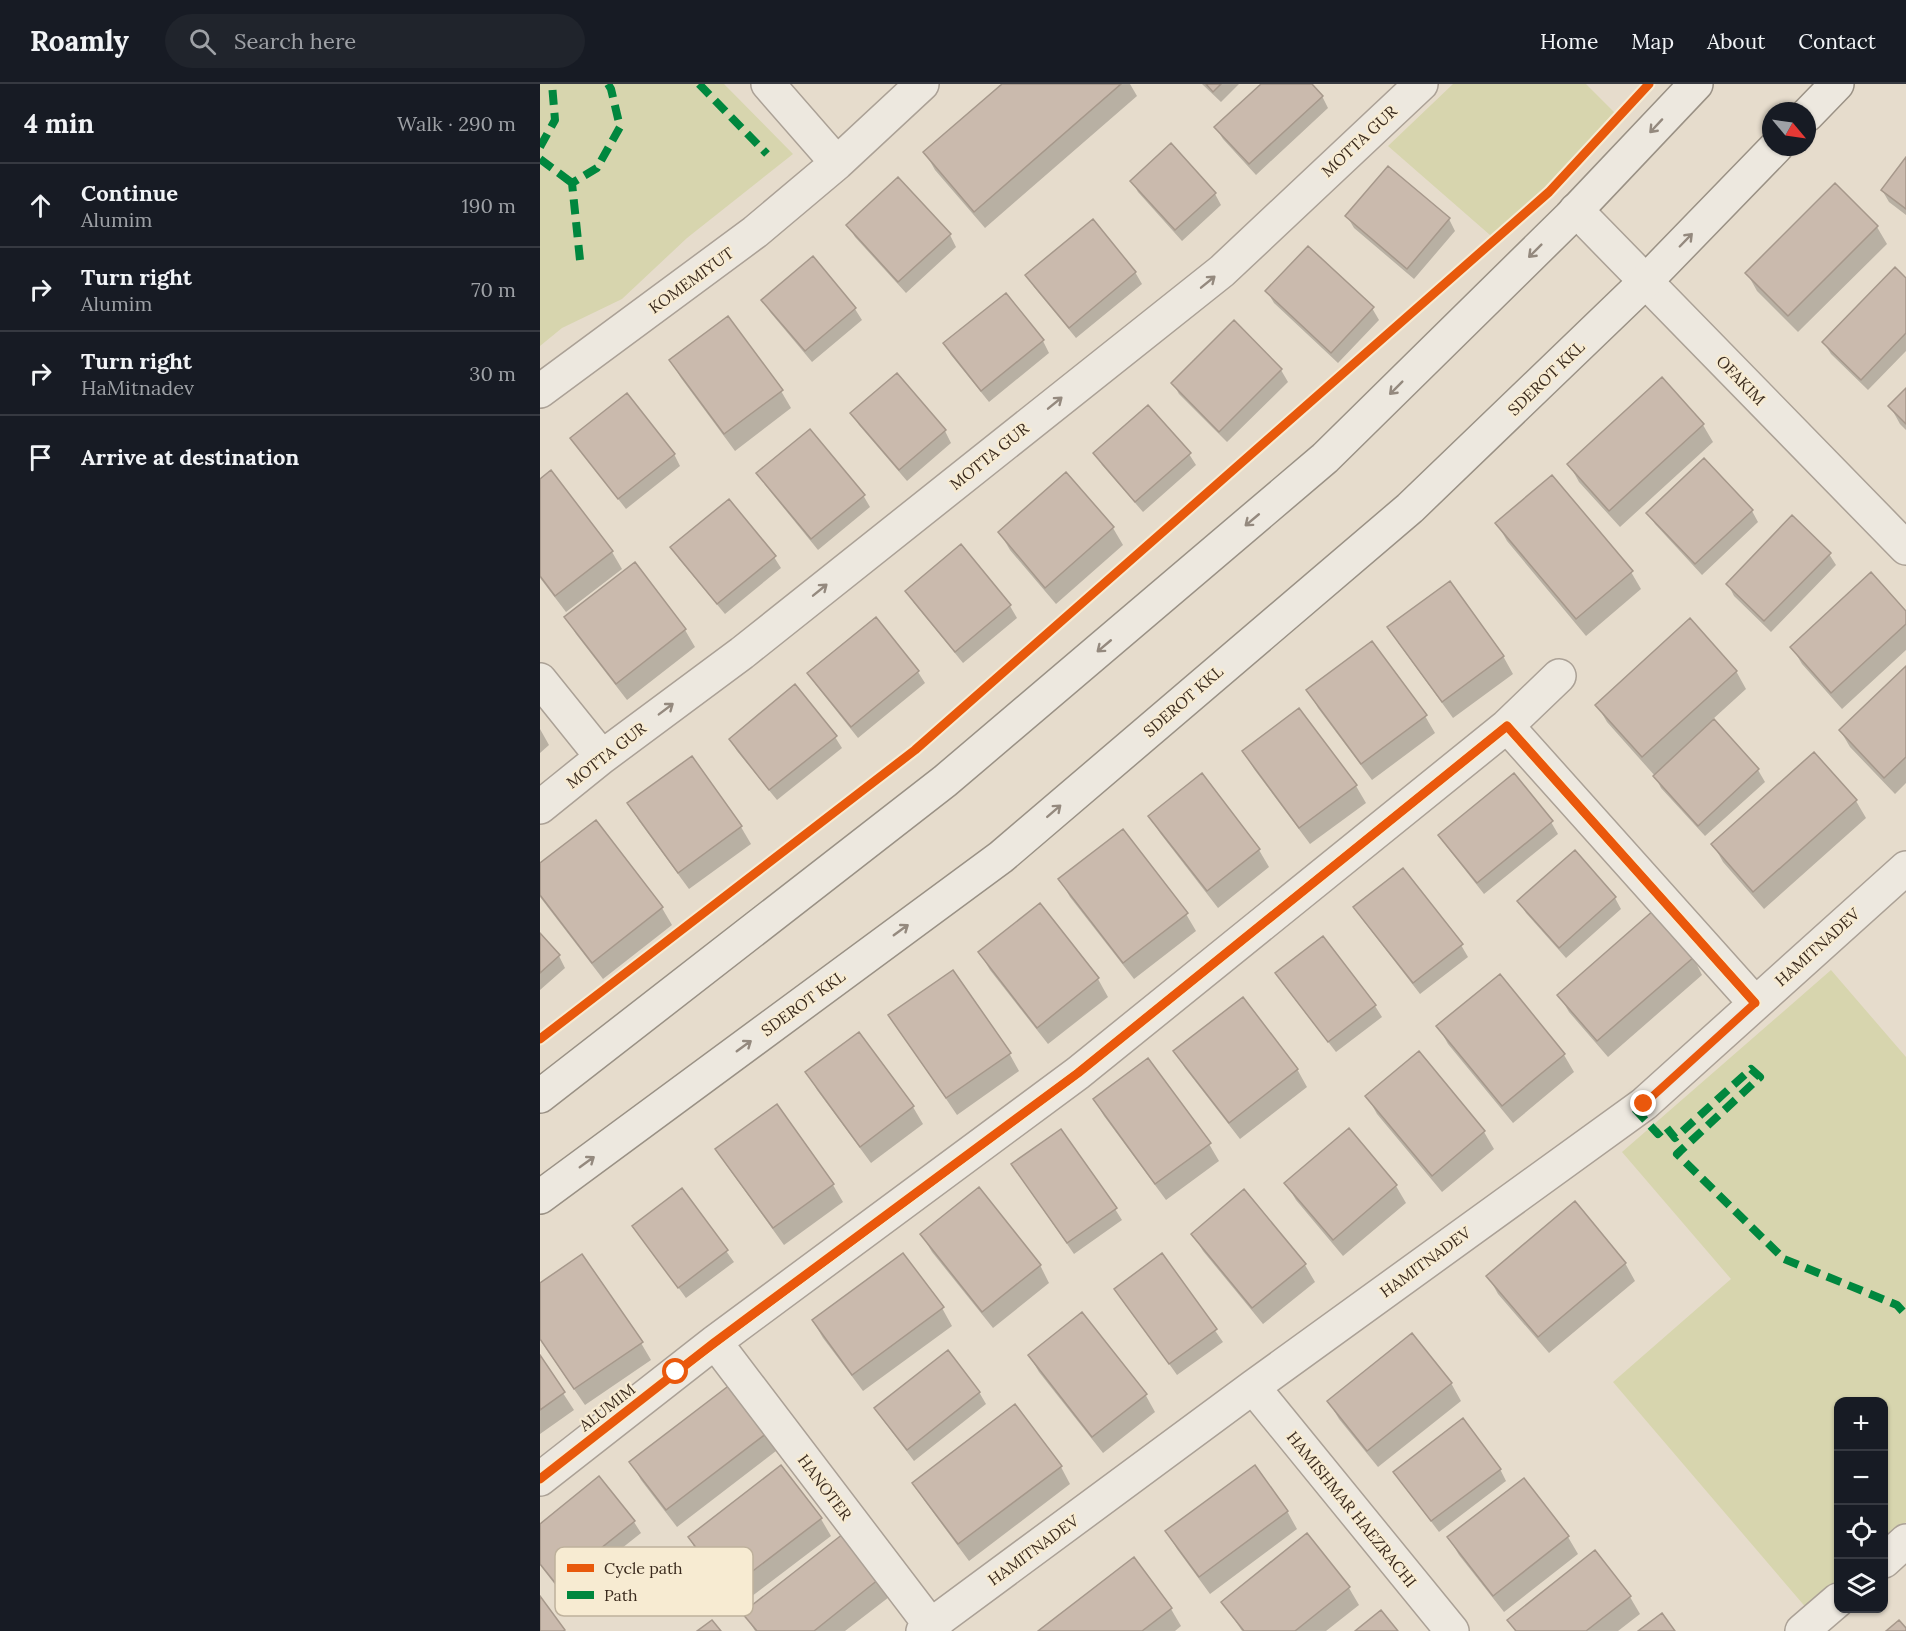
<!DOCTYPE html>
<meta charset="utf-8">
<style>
:root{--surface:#171b24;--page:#20242c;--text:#f1f3f6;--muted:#9ea1a6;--line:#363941}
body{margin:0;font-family:Lora,serif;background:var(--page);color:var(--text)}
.controls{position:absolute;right:18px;bottom:18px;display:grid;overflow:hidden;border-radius:12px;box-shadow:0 2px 4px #0004}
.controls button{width:54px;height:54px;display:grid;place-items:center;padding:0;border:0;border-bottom:2px solid var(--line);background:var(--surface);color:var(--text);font:30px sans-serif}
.compass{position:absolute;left:1222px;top:18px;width:54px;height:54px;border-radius:50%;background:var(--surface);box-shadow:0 2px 4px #0004;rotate:119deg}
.stop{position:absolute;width:18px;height:18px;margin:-14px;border:4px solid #ea580c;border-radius:50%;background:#fff}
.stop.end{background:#ea580c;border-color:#fff;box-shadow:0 2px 6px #0008}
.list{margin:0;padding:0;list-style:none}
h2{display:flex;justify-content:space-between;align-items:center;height:78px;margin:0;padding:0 24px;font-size:26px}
h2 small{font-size:20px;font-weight:400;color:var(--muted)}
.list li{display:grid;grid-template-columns:39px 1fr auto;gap:18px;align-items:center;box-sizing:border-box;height:84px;padding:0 24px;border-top:2px solid var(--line)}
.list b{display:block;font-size:22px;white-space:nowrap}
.list p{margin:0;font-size:20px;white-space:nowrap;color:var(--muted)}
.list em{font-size:20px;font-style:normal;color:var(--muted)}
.icon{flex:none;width:33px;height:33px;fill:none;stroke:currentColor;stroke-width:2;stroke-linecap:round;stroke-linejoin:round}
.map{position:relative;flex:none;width:1366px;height:1547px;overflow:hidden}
header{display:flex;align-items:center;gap:36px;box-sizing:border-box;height:84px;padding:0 30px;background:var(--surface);border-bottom:2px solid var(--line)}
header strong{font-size:28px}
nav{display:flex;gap:33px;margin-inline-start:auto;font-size:21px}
.search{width:420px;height:54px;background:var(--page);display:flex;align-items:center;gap:15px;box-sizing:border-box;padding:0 21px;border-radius:33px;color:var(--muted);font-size:22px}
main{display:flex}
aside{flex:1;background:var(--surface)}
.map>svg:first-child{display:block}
</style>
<header>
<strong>Roamly</strong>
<div class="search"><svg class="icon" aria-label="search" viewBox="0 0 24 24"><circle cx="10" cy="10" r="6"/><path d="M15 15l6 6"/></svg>Search here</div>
<nav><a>Home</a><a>Map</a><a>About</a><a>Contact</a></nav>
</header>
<main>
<aside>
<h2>4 min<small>Walk · 290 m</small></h2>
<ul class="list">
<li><svg class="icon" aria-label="ahead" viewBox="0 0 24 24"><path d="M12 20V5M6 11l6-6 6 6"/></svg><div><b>Continue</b><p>Alumim</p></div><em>190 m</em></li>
<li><svg class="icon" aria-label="right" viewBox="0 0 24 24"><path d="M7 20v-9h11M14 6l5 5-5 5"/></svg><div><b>Turn right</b><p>Alumim</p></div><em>70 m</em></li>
<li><svg class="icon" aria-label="right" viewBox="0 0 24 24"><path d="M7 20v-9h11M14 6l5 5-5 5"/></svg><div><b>Turn right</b><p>HaMitnadev</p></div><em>30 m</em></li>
<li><svg class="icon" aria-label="arrive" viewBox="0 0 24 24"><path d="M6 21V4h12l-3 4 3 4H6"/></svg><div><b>Arrive at destination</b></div></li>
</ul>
</aside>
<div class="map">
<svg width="1366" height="1547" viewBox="0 0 1366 1547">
<rect width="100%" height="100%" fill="#e6dccc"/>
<!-- green -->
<path fill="#d7d5ae" d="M 0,0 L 184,0 L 253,70 L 147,154 L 82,215 L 22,244 L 0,262 Z
M 913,0 L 1046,0 L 1082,36 L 958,158 L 848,62 Z
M 1291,886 L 1366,973 L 1366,1438 L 1344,1458 L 1344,1318 L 1298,1318 L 1298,1499 L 1268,1526 L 1073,1298 L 1191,1195 L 1082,1068 Z"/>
<!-- shadow -->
<path fill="#0003" d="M 464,0 L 590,0 L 597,12 L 445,144 L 395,86 L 385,68 Z
M 662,0 L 699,0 L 681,18 Z
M 723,0 L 770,0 L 782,12 L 788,24 L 716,91 L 683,55 L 676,44 Z
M 1366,75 L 1366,131 L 1349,118 L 1342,106 Z
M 358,95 L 410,151 L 416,163 L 366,209 L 315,153 L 308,141 Z
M 592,97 L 675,110 L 681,121 L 642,157 L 598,108 Z
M 807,132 L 909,135 L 915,147 L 874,195 L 814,144 Z
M 1337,143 L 1347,160 L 1258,248 L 1217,207 L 1207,189 Z
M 273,174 L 315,225 L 322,236 L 272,278 L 230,228 L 223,216 Z
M 1355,185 L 1366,196 L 1366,267 L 1328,306 L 1291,270 L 1284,259 Z
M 595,188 L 602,200 L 536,254 L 494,203 L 487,191 Z
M 727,207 L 832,224 L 839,236 L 798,279 L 734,219 Z
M 466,211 L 503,257 L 509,269 L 449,318 L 411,271 L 405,260 Z
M 694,238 L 741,286 L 748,298 L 687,358 L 639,310 L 633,299 Z
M 131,277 L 241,307 L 251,324 L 195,367 L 141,294 Z
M 357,291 L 405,347 L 411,359 L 367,397 L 319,341 L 312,330 Z
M 1122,296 L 1163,341 L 1173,358 L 1080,443 L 1039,398 L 1029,380 Z
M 1366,306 L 1366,346 L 1360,340 L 1350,322 Z
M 32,354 L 134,370 L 140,382 L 86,425 L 39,365 Z
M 555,369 L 649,370 L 656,381 L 603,428 L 562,381 Z
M 218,389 L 323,411 L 330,423 L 278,466 L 225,401 Z
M 526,390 L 573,444 L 583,461 L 516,520 L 470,466 L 460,449 Z
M 0,397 L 72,468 L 82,485 L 26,528 L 0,494 Z
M 1212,427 L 1218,438 L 1162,491 L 1115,440 L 1108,429 Z
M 957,439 L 1091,488 L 1101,505 L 1046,552 L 967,457 Z
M 421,462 L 470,522 L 477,534 L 423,579 L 374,519 L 367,507 Z
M 132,463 L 234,473 L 241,484 L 185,530 L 139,475 Z
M 1289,470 L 1296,481 L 1231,548 L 1194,512 L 1188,500 Z
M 94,480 L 145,546 L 155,563 L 87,616 L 36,550 L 26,533 Z
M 1331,490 L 1366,529 L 1366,566 L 1302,625 L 1262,580 L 1252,563 Z
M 335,535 L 378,588 L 385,599 L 318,654 L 276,601 L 269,589 Z
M 849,543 L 963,572 L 973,590 L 913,634 L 859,560 Z
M 1366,584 L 1366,699 L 1355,710 L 1310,663 L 1300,646 Z
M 1196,587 L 1206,605 L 1173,635 L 1218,686 L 1225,698 L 1165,752 L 1121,704 L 1115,692 L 1067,638 L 1057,621 Z
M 768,606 L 885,632 L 895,649 L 832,696 L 778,624 Z
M 0,645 L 9,661 L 0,669 Z
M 295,653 L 302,664 L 237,716 L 197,667 L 190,655 Z
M 704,668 L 816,702 L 826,719 L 770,760 L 714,685 Z
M 152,674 L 201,743 L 211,760 L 149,805 L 99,737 L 89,719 Z
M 661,691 L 719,766 L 729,783 L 678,824 L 620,749 L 610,732 Z
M 1316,717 L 1326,734 L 1224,825 L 1183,778 L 1173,760 Z
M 55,738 L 122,824 L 132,841 L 63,895 L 0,813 L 0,781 Z
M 1011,738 L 1018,750 L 944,810 L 907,763 L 900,752 Z
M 520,795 L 646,830 L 656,847 L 594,895 L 530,813 Z
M 1075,814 L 1081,825 L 1026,874 L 986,829 L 979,818 Z
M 499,822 L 558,895 L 568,913 L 508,960 L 450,886 L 440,869 Z
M 815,824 L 921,861 L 928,873 L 880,910 L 822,835 Z
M 0,851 L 19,872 L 25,884 L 0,906 Z
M 1153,873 L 1162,891 L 1068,973 L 1029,928 L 1019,911 Z
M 737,890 L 835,922 L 842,933 L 796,968 L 744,901 Z
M 960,892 L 1024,971 L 1034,988 L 973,1039 L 908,960 L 898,942 Z
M 350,932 L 469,969 L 479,987 L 417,1031 Z
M 635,967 L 757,985 L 767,1003 L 700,1055 L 645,984 Z
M 267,988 L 373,1023 L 383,1040 L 331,1079 L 277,1006 Z
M 827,1012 L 944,1048 L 954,1065 L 902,1108 L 837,1030 Z
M 554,1015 L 669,1060 L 679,1077 L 626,1116 L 564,1032 Z
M 236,1022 L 293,1101 L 303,1118 L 244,1161 L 187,1082 L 177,1065 Z
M 809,1046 L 856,1102 L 866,1119 L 803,1172 L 756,1116 L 746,1099 Z
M 480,1092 L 575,1125 L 582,1136 L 534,1170 Z
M 142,1106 L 194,1178 L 146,1214 L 94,1143 Z
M 653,1150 L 765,1181 L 775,1198 L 723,1240 L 663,1167 Z
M 382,1151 L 500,1181 L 509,1199 L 453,1244 L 392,1168 Z
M 363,1171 L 402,1224 L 412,1242 L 323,1307 L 283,1254 L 273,1237 Z
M 622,1171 L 683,1258 L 637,1291 L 576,1205 Z
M 1085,1179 L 1095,1197 L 1009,1269 L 958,1210 L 948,1192 Z
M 0,1201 L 101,1259 L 111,1276 L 45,1321 L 0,1256 Z
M 489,1271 L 605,1310 L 615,1328 L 563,1369 L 499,1288 Z
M 0,1274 L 34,1326 L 0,1350 Z
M 911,1299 L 921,1317 L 838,1383 L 799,1335 L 789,1318 Z
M 439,1308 L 446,1320 L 374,1377 L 343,1336 L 336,1325 Z
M 226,1350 L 236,1367 L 137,1443 L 101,1396 L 91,1378 Z
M 521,1383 L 530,1400 L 429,1477 L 384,1416 L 374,1399 Z
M 960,1385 L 966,1397 L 899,1448 L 862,1399 Z
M 59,1394 L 94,1438 L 101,1449 L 23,1511 L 0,1481 L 0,1442 Z
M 747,1427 L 757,1445 L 670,1510 L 637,1465 L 627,1448 Z
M 281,1435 L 291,1452 L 199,1522 L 159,1471 L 149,1454 Z
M 308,1448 L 353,1510 L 305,1547 L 215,1547 L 204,1529 Z
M 1028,1453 L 1038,1470 L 964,1528 L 919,1471 L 909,1454 Z
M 594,1475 L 631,1525 L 641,1542 L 635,1547 L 500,1547 Z
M 809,1504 L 819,1521 L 786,1547 L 702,1547 L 683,1518 Z
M 1090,1513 L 1100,1530 L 1078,1547 L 975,1547 L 969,1536 Z"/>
<!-- building -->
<path fill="#cabaad" stroke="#a6988b" stroke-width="1.5" d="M 462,0 L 581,0 L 434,128 L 383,68 Z
M 666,0 L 681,0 L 673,8 Z
M 721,0 L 772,0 L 783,12 L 709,80 L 674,43 Z
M 631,59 L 676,109 L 635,146 L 590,97 Z
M 1366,73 L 1366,125 L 1341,106 Z
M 848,82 L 910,134 L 867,185 L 805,132 Z
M 358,93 L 411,150 L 358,198 L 306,141 Z
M 1295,99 L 1338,142 L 1248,232 L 1205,189 Z
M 553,135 L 596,188 L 529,244 L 485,191 Z
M 768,162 L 834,223 L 791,269 L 725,207 Z
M 273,172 L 316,224 L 265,267 L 221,216 Z
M 1355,183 L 1366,194 L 1366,249 L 1321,296 L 1282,258 Z
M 466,209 L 504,256 L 441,307 L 403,259 Z
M 188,232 L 243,306 L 184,350 L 129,276 Z
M 694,236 L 742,285 L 679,348 L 631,299 Z
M 357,289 L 406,346 L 359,386 L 310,329 Z
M 1122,293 L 1164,340 L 1069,427 L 1027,380 Z
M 1366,304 L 1366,340 L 1348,322 Z
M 87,309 L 135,370 L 78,415 L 30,354 Z
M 608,321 L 651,369 L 595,418 L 553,369 Z
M 270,345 L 325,411 L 271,455 L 216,389 Z
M 1164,374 L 1213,426 L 1155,480 L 1106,429 Z
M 11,386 L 73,467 L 15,512 L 0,492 L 0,395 Z
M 526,388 L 574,443 L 505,504 L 458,448 Z
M 1012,391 L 1093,487 L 1036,535 L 955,439 Z
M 189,415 L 236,472 L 177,520 L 130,463 Z
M 1252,431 L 1291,469 L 1224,537 L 1186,500 Z
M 421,460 L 471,521 L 415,568 L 365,507 Z
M 95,478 L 146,545 L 76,600 L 24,533 Z
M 1331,488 L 1366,527 L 1366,540 L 1291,609 L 1250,563 Z
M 910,497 L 964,572 L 902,618 L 847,543 Z
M 336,533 L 379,587 L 311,643 L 267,589 Z
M 1150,534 L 1197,587 L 1102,673 L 1055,621 Z
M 832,557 L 887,631 L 821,680 L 766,606 Z
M 1366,582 L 1366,673 L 1344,694 L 1299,646 Z
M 255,600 L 297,652 L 229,706 L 189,655 Z
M 759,624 L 817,701 L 759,744 L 702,667 Z
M 1174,635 L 1219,685 L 1158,742 L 1113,692 Z
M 1274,668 L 1317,716 L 1213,808 L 1171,760 Z
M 152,672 L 202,742 L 138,789 L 87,719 Z
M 662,689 L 720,765 L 667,807 L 608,732 Z
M 974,689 L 1013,737 L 937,799 L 898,751 Z
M 56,736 L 123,823 L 52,879 L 0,811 L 0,779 Z
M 583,745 L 648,829 L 583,879 L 518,795 Z
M 1035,766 L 1076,813 L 1019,864 L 977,817 Z
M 863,784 L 923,860 L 873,899 L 813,823 Z
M 500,819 L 559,894 L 497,944 L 438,868 Z
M 1114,826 L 1154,873 L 1057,957 L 1017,911 Z
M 0,849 L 20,871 L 0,889 Z
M 783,852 L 836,921 L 788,958 L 735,889 Z
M 413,886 L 471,969 L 406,1014 L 348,931 Z
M 960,890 L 1025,970 L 962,1022 L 896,942 Z
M 703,913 L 758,985 L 689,1039 L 633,967 Z
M 319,948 L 374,1022 L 320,1063 L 265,988 Z
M 879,967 L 945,1047 L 892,1092 L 825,1012 Z
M 608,974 L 671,1059 L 615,1100 L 553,1015 Z
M 237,1020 L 294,1100 L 233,1144 L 175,1065 Z
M 809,1044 L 857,1101 L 793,1156 L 744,1099 Z
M 521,1045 L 577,1124 L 527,1159 L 471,1080 Z
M 439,1103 L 501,1181 L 442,1228 L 380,1150 Z
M 142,1104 L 188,1166 L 138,1204 L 92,1142 Z
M 704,1105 L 766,1180 L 712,1224 L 651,1150 Z
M 1035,1117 L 1086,1179 L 998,1253 L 946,1192 Z
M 363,1169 L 404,1223 L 312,1291 L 272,1236 Z
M 622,1169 L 677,1245 L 629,1280 L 574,1205 Z
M 42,1170 L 103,1258 L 34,1305 L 0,1255 L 0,1199 Z
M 542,1228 L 607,1310 L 552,1353 L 488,1271 Z
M 872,1249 L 912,1299 L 827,1367 L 787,1317 Z
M 408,1266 L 440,1308 L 367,1366 L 334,1324 Z
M 0,1271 L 25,1308 L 0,1326 Z
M 191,1300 L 227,1349 L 126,1426 L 89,1378 Z
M 475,1320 L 522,1382 L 418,1460 L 372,1399 Z
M 923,1334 L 961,1385 L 891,1437 L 853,1388 Z
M 241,1381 L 282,1434 L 188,1506 L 148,1453 Z
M 715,1381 L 748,1427 L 659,1493 L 625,1447 Z
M 59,1392 L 95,1437 L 16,1500 L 0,1480 L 0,1440 Z
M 984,1394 L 1029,1452 L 953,1512 L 907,1453 Z
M 308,1446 L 344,1491 L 274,1547 L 217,1547 L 202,1529 Z
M 767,1449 L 810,1503 L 755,1547 L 704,1547 L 681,1518 Z
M 1055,1466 L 1091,1512 L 1046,1547 L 976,1547 L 967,1536 Z
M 594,1473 L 632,1524 L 602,1547 L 498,1547 Z
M 0,1512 L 25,1546 L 23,1547 L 0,1547 Z
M 841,1526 L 858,1547 L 815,1547 Z
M 1122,1529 L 1135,1547 L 1098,1547 Z
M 172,1536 L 181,1547 L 157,1547 Z
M 1359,1536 L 1366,1544 L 1366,1547 L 1346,1547 Z"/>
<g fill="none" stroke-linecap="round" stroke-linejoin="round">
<!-- street casing -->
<g stroke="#aba196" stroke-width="36">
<path id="street" d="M 228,0 L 297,79
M 1036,126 L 1366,464
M 0,307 L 215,148 L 297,79 L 382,0
M 0,596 L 62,673
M 967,642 L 1019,592
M 0,723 L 62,673 L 202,569 L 682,187 L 881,0
M 175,1258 L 395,1547
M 713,1303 L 912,1547
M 0,1395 L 175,1258 L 538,989 L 967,642 L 1215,919
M 1344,1477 L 1366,1457
M 383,1547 L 713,1303 L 1104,1020 L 1366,784
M 1262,1547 L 1298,1516"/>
</g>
<!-- secondary casing -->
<g stroke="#9a9185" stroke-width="36">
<path id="secondary" d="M 1267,31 L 1297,0
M 0,1012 L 405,697 L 785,374 L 1030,133 L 1156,0
M 0,1113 L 461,773 L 870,424 L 1105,198 L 1236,63"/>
</g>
<!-- street -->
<use href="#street" stroke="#ede8df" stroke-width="33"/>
<!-- secondary -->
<use href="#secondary" stroke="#ede8df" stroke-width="33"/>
<!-- quiet -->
<path stroke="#00873e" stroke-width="8" stroke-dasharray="15 8" stroke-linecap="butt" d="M 159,0 L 227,70
M 0,63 L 15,36 L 12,0
M 0,75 L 32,99
M 40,176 L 32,99 L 57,84 L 80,43 L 71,5 L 68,0
M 1095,1025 L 1118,1050 L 1126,1043 L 1135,1054 L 1211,985 L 1220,993 L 1137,1070 L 1244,1175 L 1357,1221 L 1366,1231"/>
<!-- cycleway casing -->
<g stroke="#f7ebd2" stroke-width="13">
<path id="cycleway" d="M 0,955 L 375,666 L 1009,108 L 1109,0
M 0,1395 L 175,1258 L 538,989 L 967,642 L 1215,919"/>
</g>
<!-- cycleway -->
<use href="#cycleway" stroke="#e8590c" stroke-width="9"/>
</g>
<!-- one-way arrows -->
<defs><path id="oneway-shaft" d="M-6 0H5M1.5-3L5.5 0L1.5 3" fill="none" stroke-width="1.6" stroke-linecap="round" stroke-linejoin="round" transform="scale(1.5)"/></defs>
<g stroke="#94897e">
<use href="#oneway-shaft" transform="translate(1116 42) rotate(133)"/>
<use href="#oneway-shaft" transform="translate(1146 156) rotate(-46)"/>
<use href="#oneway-shaft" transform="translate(995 167) rotate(135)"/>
<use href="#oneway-shaft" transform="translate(668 198) rotate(-39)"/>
<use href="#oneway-shaft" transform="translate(856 304) rotate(135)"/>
<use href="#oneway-shaft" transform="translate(515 319) rotate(-39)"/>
<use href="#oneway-shaft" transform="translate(712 436) rotate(140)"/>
<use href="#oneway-shaft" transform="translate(280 506) rotate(-39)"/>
<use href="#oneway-shaft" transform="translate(564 562) rotate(140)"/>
<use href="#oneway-shaft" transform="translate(126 625) rotate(-37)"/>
<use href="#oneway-shaft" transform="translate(514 727) rotate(-41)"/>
<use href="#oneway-shaft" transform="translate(361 846) rotate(-36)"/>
<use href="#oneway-shaft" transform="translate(204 962) rotate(-36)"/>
<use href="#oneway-shaft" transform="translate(47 1078) rotate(-36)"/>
</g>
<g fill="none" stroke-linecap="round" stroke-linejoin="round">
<!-- route -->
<path stroke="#ea580c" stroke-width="8" d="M 136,1288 L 538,989 L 967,642 L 1215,919 L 1104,1020"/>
</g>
<g text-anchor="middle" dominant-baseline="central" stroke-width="4.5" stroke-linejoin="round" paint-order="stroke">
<!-- street labels -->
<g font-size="16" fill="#3a2a1d" stroke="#f7ebd2">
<text transform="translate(819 57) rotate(-43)">MOTTA GUR</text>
<text transform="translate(151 196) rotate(-36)">KOMEMIYUT</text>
<text transform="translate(1006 294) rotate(-44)">SDEROT KKL</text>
<text transform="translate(1201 296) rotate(46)">OFAKIM</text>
<text transform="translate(449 372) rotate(-39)">MOTTA GUR</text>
<text transform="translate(643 617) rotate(-41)">SDEROT KKL</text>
<text transform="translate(66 671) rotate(-38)">MOTTA GUR</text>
<text transform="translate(1277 863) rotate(-42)">HAMITNADEV</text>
<text transform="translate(263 919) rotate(-36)">SDEROT KKL</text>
<text transform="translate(885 1178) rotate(-36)">HAMITNADEV</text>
<text transform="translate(67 1323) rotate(-38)">ALUMIM</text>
<text transform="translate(285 1403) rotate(53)">HANOTER</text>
<text transform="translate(812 1425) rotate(51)">HAMISHMAR HAEZRACHI</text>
<text transform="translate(493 1466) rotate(-36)">HAMITNADEV</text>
</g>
</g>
<!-- legend -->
<rect x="15" y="1463" width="198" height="69" rx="9" fill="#f7ebd2" stroke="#beb19c" stroke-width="1.5"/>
<rect x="27" y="1480" width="27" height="8" fill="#e8590c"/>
<rect x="27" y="1507" width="27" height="8" fill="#00873e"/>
<g font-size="16" fill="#3a2a1d">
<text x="64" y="1490">Cycle path</text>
<text x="64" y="1517">Path</text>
</g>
</svg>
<div class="controls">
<button>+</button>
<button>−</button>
<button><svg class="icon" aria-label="locate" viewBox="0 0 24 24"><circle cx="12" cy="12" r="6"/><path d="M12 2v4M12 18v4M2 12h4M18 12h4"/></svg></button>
<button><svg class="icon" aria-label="layers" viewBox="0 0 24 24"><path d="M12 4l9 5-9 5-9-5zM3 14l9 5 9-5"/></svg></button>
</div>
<svg class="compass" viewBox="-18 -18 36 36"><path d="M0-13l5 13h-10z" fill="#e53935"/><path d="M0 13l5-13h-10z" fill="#9ea1a6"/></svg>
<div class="stop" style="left:136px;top:1288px"></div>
<div class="stop end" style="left:1104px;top:1020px"></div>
</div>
</main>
